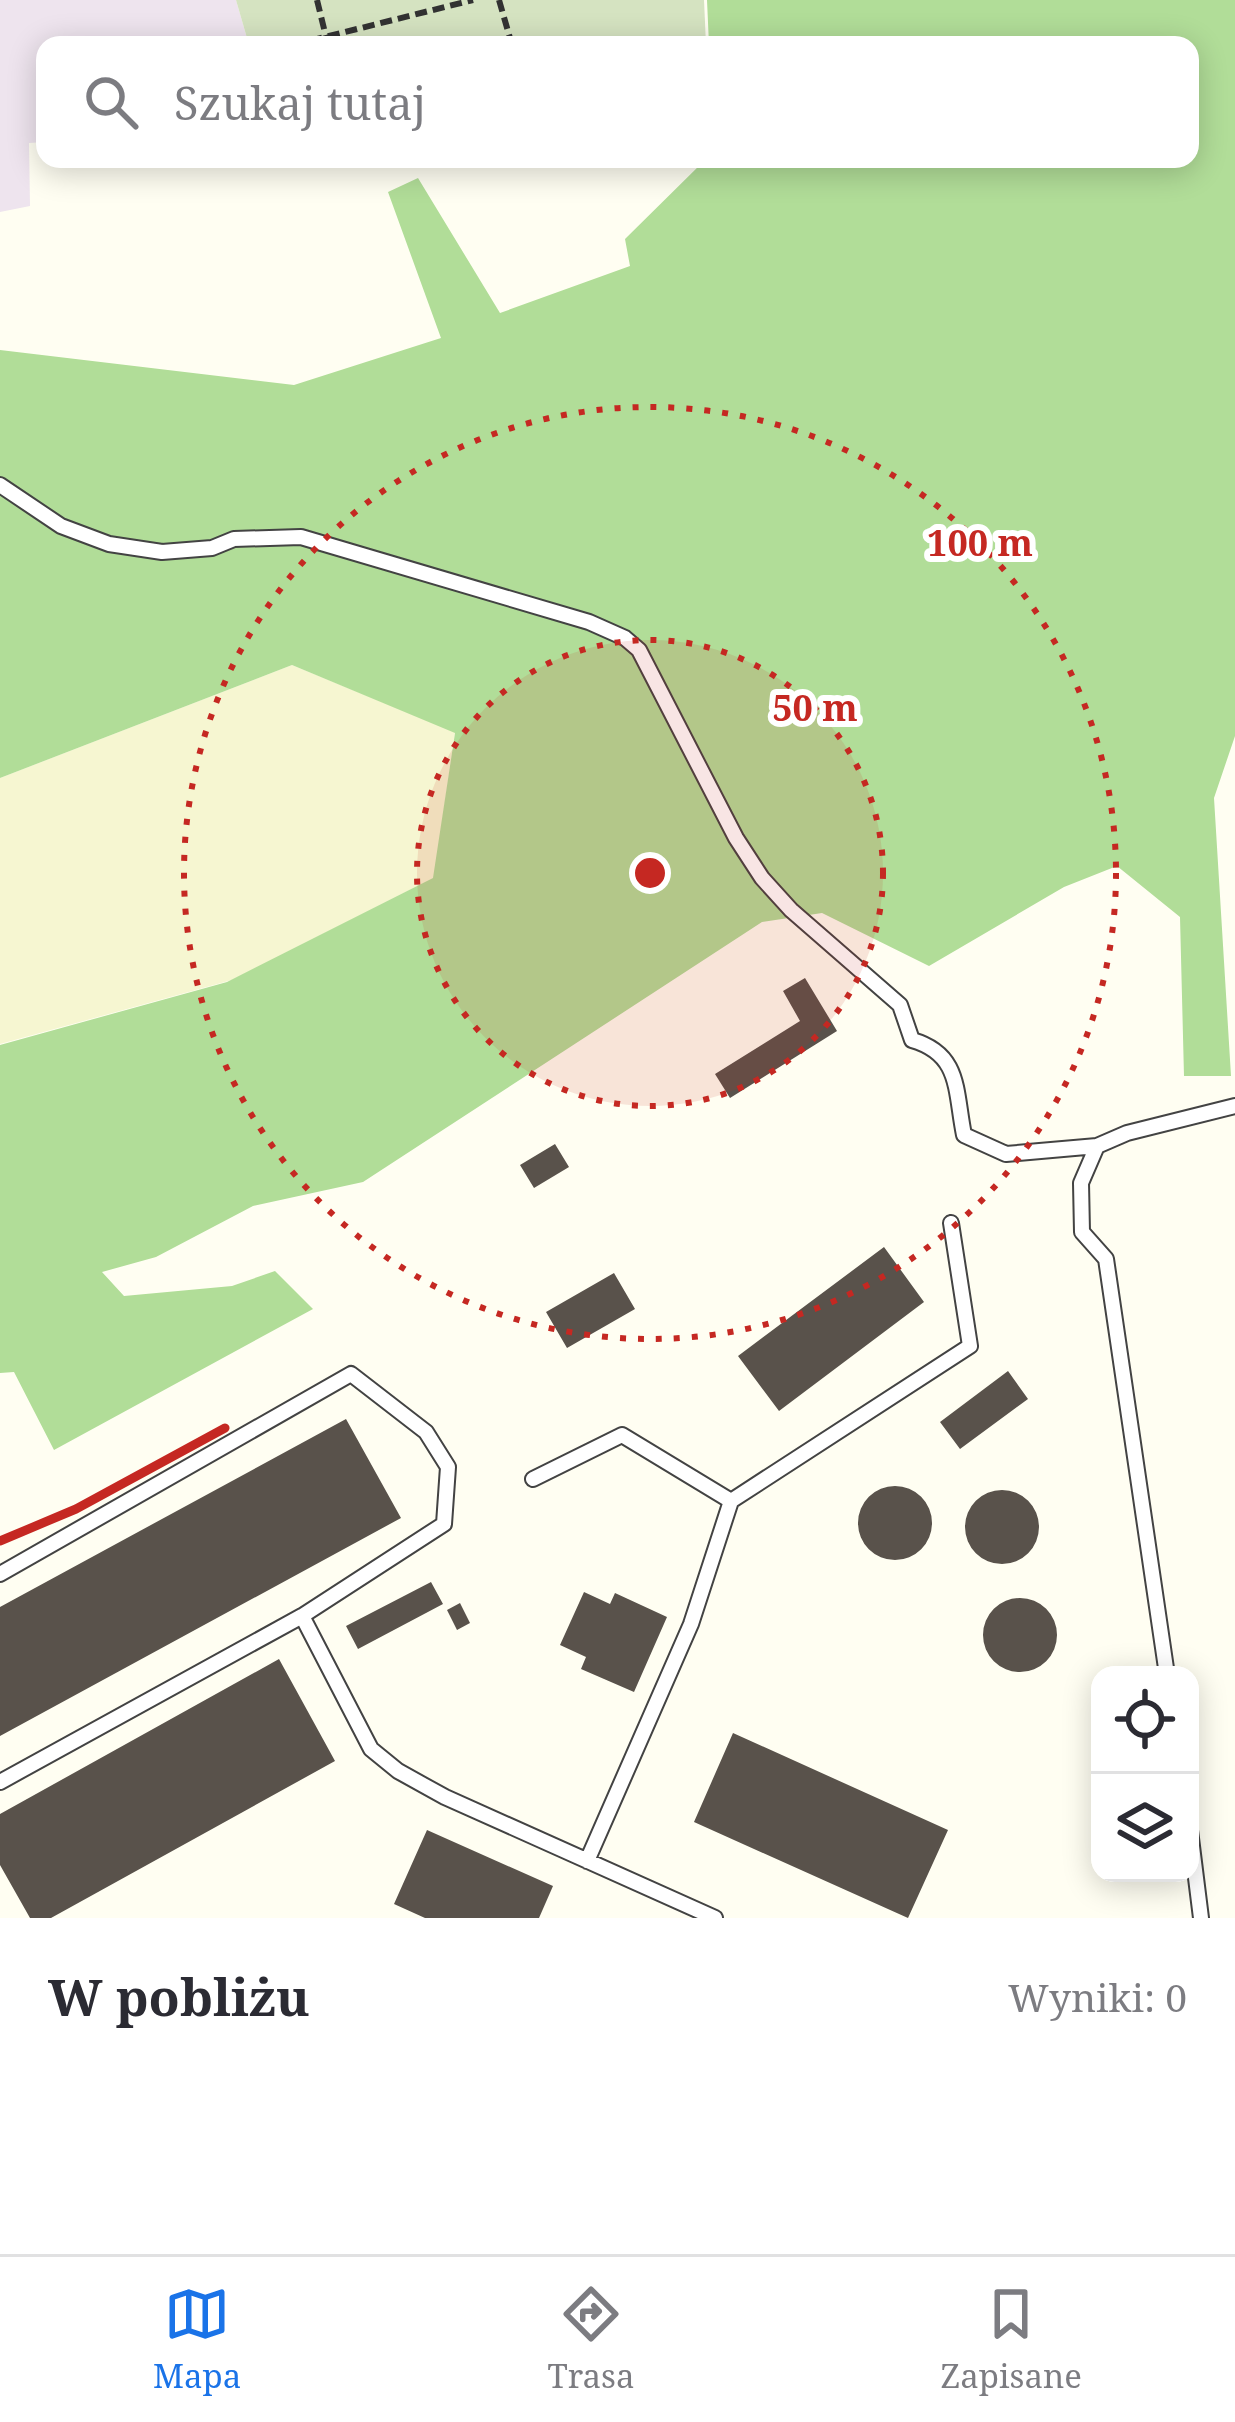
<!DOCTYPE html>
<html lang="pl">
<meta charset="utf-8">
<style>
:root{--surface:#fff;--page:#f2f2f3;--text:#2b2b33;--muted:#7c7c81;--line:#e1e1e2;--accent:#1a73e8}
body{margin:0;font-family:"Noto Serif",serif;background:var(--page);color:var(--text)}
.controls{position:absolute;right:36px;bottom:36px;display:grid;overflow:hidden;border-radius:24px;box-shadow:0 6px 30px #0003}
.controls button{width:108px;height:108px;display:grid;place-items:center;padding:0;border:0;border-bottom:3px solid var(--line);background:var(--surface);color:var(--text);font:60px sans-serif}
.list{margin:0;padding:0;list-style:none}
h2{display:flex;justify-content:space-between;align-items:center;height:156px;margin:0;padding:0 48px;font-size:51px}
h2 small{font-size:39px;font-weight:400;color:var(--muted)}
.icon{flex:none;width:66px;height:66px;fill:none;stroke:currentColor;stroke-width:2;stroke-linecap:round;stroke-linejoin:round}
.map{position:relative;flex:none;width:1235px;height:1918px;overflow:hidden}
.search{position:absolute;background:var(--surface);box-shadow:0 6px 30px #0003;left:36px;right:36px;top:36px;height:132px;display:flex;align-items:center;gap:30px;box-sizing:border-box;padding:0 42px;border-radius:24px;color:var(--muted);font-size:45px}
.sheet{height:336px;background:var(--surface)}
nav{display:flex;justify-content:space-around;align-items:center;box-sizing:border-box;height:168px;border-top:3px solid var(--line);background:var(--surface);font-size:33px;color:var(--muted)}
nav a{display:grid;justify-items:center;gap:6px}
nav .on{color:var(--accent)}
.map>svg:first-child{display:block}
</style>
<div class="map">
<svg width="1235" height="1918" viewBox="0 0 1235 1918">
<rect width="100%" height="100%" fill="#fffef2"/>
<!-- industrial -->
<path fill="#eee4ee" d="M 0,0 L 236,0 L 249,45 L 45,45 L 45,142 L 29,143 L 30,206 L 0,212 Z"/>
<!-- farmland -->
<path fill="#f6f6d1" d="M 292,665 L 455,732 L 434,878 L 232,980 L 0,1044 L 0,778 Z"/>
<!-- forest -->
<path fill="#b1dd98" d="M 707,0 L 1235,0 L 1235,736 L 1214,798 L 1231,1076 L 1184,1076 L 1180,917 L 1117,866 L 1064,887 L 929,966 L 822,913 L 762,922 L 363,1182 L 253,1206 L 156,1257 L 102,1272 L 124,1296 L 232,1286 L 275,1271 L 313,1309 L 54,1450 L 14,1372 L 0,1373 L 0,1045 L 227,982 L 433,878 L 455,733 L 292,665 L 0,778 L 0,350 L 294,385 L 441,338 L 388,192 L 418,178 L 500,313 L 630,266 L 625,239 L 706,159 L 1190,159 L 1190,45 L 709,45 Z"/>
<!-- cemetery -->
<path fill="#d5e3c1" d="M 236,0 L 704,0 L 706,45 L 249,45 Z"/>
<!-- building -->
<path fill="#59524b" d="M 805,978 L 837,1031 L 730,1098 L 715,1074 L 800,1021 L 783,991 Z
M 555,1144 L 569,1167 L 534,1188 L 520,1165 Z
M 884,1247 L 924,1302 L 779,1411 L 738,1356 Z
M 614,1273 L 635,1309 L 567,1348 L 546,1312 Z
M 1008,1371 L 1028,1399 L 960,1449 L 940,1422 Z
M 346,1419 L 401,1518 L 0,1736 L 0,1607 Z
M858 1523a37 37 0 1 1 74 0a37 37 0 1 1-74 0Z
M965 1527a37 37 0 1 1 74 0a37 37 0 1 1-74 0Z
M 431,1582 L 443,1604 L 358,1649 L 346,1626 Z
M 584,1592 L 610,1604 L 615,1593 L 667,1617 L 634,1692 L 581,1669 L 586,1657 L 560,1645 Z
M983 1635a37 37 0 1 1 74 0a37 37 0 1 1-74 0Z
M 460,1603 L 470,1623 L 457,1630 L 447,1610 Z
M 279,1659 L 335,1761 L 51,1918 L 30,1918 L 0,1865 L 0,1814 Z
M 733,1733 L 948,1830 L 908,1918 L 694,1822 Z
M 427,1830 L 553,1886 L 539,1918 L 425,1918 L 394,1904 Z"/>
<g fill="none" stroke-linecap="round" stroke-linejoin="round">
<!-- service casing -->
<g stroke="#434343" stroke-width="18">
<path id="service" d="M 0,485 L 61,526 L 109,544 L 162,552 L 212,548 L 234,539 L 301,537 L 589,622 L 625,638 L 639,650 L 736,838 L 762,878 L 791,910 L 900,1005 L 912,1040 C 961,1054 955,1091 964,1135 L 1006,1154 L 1097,1146 L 1127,1133 L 1235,1106
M 1097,1146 L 1081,1183 L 1082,1232 L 1106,1259 L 1167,1675
M 533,1479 L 622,1435 L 731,1501 L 970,1346 L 951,1223
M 0,1574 L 351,1374 L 426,1432 L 448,1467 L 444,1524 L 302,1616 L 0,1782
M 302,1616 L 371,1749 L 398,1771 L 445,1797 L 715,1918
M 1190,1830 L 1201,1918
M 587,1861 L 691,1624 L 731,1501"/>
</g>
<!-- path -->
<path stroke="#323232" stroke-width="6" stroke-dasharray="12 6" stroke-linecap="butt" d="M 317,0 L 328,45
M 499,0 L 512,45
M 293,45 L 473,0"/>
<!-- service -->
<use href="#service" stroke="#fff" stroke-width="14"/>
<!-- rail -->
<path stroke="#c52822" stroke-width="9" d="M 0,1541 L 76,1509 L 225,1428"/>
</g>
<!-- distance rings -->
<circle cx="650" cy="873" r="233" fill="#c52822" fill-opacity=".12"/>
<g fill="none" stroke="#c52822" stroke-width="6" stroke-dasharray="6 12">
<circle cx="650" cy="873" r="233"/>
<circle cx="650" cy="873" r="466"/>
</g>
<circle cx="650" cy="873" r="18" fill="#c52822" stroke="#fff" stroke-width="6"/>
<g font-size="36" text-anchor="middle" font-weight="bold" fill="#c52822" stroke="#fff" stroke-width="12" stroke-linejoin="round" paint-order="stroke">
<text x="980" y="556">100 m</text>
<text x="815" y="721">50 m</text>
</g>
</svg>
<div class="controls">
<button><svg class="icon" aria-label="locate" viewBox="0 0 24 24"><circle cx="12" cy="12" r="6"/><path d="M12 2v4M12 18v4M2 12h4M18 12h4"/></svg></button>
<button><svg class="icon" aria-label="layers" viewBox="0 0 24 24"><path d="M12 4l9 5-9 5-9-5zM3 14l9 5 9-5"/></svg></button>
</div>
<div class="search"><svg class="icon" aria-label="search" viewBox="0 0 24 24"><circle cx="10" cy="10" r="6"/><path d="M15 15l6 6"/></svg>Szukaj tutaj</div>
</div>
<section class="sheet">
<h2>W pobliżu<small>Wyniki: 0</small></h2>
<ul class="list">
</ul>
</section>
<nav>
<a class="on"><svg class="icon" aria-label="map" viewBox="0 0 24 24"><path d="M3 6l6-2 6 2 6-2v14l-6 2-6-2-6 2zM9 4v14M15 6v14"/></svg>Mapa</a>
<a><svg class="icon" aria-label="directions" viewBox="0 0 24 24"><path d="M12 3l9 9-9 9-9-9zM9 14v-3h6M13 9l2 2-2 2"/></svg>Trasa</a>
<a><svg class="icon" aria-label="saved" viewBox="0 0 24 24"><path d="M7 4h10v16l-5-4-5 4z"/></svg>Zapisane</a>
</nav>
